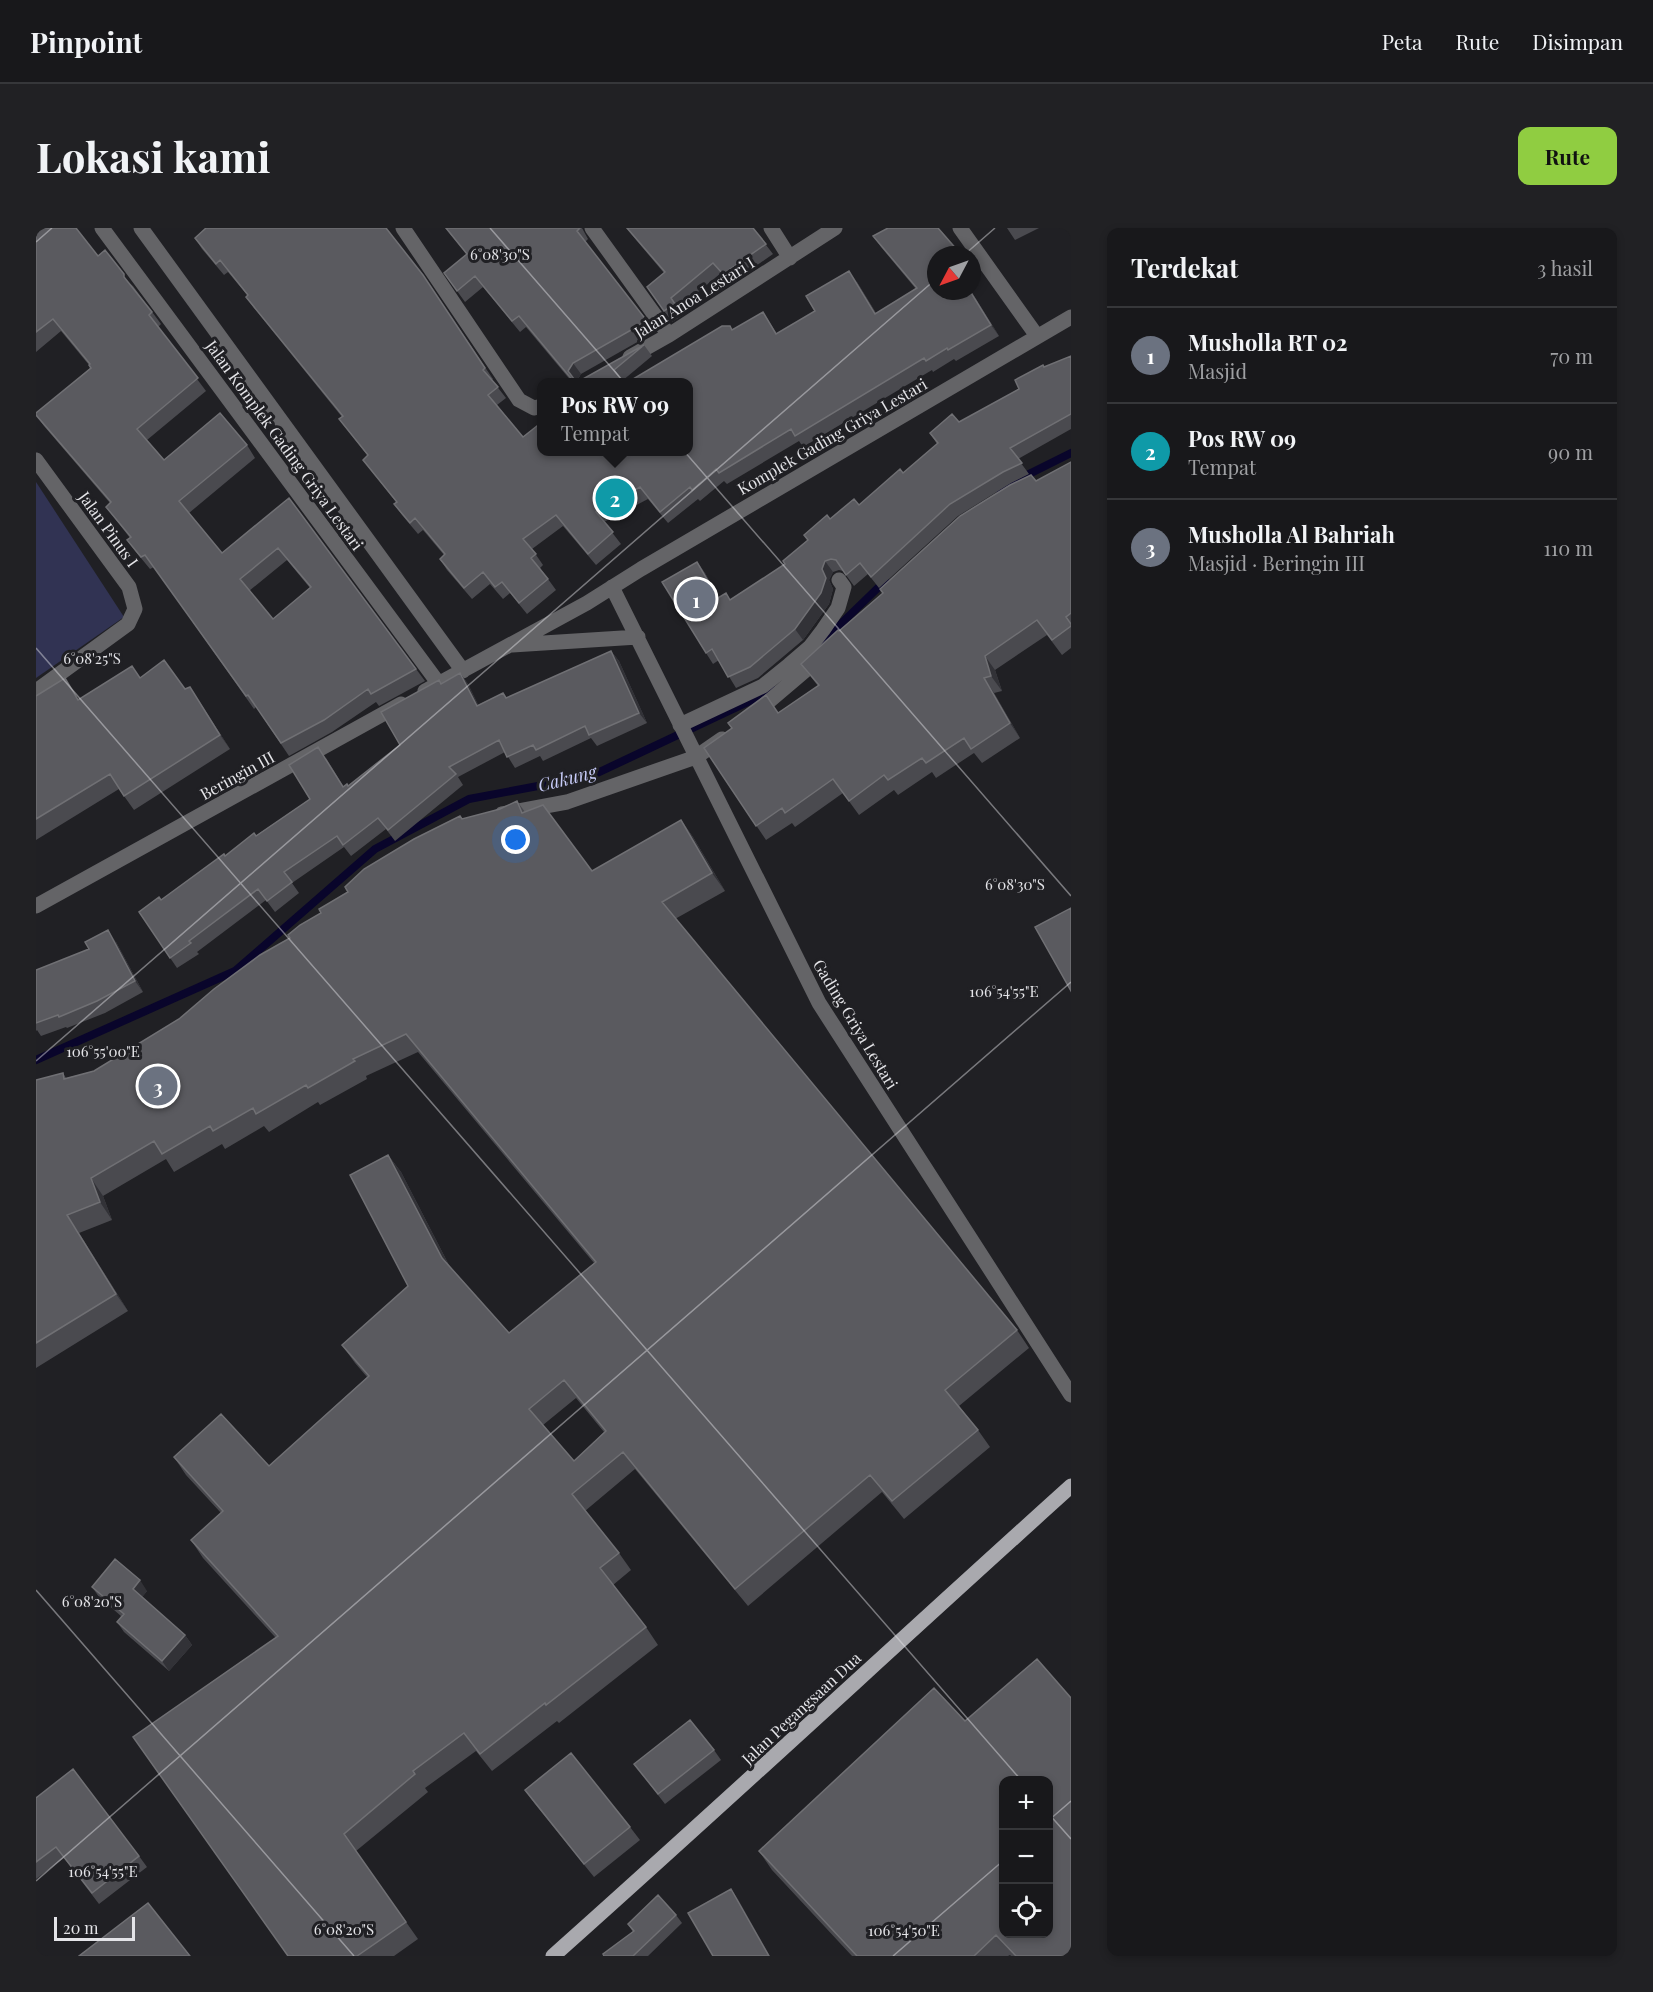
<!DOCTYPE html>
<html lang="id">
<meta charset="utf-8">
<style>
:root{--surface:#18181b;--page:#212124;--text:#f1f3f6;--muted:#9fa0a3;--line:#36373a;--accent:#90cd41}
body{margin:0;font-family:"Playfair Display",serif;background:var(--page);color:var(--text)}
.controls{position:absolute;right:18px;bottom:18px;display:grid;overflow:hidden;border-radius:12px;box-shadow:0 3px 9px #0003}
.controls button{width:54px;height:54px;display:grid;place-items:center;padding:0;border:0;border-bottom:2px solid var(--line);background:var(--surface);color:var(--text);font:30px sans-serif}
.compass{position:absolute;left:891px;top:18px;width:54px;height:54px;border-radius:50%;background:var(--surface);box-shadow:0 3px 9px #0003;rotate:229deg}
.scale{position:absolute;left:18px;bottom:15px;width:81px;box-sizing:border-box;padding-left:6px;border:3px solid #e4e4e8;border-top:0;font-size:16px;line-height:21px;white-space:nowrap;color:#e4e4e8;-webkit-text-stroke:4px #202024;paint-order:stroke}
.you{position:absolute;left:480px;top:612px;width:21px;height:21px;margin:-15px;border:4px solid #fff;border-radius:50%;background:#1a73e8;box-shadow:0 0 0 9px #1a73e833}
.badge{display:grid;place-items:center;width:39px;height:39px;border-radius:50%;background:var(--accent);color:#fff;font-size:20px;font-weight:700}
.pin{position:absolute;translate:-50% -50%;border:3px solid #fff;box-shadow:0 2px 6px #0006}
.popup{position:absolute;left:501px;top:150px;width:156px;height:78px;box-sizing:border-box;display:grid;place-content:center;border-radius:12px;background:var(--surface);filter:drop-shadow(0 2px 4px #0005);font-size:20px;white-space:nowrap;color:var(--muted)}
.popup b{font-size:22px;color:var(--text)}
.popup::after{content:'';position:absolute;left:50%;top:100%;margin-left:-12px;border:12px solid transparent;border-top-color:var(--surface)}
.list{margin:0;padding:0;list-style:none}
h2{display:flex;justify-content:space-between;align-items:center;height:78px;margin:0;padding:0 24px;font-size:26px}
h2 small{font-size:20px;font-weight:400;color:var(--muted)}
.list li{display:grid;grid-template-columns:39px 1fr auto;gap:18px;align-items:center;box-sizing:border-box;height:96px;padding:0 24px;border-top:2px solid var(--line)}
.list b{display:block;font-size:22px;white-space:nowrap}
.list p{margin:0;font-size:20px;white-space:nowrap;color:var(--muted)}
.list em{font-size:20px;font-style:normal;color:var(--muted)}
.icon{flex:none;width:33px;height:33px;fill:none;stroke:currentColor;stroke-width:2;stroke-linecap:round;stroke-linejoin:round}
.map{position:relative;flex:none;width:1035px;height:1728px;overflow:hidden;border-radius:12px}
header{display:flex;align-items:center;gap:36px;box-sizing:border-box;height:84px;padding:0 30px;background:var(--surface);border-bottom:2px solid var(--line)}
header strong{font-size:28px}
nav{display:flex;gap:33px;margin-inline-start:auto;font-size:21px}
.intro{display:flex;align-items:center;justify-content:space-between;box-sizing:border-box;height:144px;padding:0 36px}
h1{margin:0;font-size:42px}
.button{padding:15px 27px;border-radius:12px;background:var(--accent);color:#111;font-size:21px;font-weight:700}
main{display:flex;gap:36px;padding:0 36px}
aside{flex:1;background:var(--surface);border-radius:12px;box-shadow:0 3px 9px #0003}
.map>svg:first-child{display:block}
</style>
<header>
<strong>Pinpoint</strong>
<nav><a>Peta</a><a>Rute</a><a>Disimpan</a></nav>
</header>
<div class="intro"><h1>Lokasi kami</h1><a class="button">Rute</a></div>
<main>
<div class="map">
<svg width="1035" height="1728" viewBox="0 0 1035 1728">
<rect width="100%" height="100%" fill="#202024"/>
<!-- green -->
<path fill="#313353" d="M 0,254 L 88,389 L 0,450 Z"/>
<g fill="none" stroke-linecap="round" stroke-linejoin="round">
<!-- stream -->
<path stroke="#09052b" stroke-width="8" d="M 963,261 L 1035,225
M 781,419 L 849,353
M 0,832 L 199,743 L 339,621 L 433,571 L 555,548 L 737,462"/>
<!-- minor -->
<path stroke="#646467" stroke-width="15" d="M 66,0 L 403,456
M 105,0 L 427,443
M 367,0 L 483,172 L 498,180 L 506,178
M 556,0 L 633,107
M 735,0 L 754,30
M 924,0 L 1001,108
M 594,129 L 633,107 L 799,0
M 0,232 L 93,359 L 99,381 L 92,396 L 0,463
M 576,359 L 783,775 L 1035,1167
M 476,417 L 602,409
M 389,463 L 551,375 L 605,341 L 1035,89
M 719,485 L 785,429
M 644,497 L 727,458 L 753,437 L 774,419 L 787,402 L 802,380 L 808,359 L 803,352
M 466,586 L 531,574 L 660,529 L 686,511
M 0,678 L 365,476"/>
<!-- major -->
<path stroke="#a9a9ae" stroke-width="15" d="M 517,1728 C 691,1573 862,1414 1035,1258"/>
</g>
<!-- wall -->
<path fill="#4a4a4f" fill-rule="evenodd" d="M 0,0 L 62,28 L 97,58 L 125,96 L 122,99 L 170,163 L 111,212 L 128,232 L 211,217 L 219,230 L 153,285 L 186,325 L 253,270 L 389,453 L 343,478 L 340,474 L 296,504 L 253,528 L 220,479 L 218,481 L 118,339 L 114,341 L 100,324 L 91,312 L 94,310 L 70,279 L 74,275 L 8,198 L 0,187 L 54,140 L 53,137 L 25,103 L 0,124 ZM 251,332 L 274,360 L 237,391 L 213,363 Z
M 409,0 L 546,0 L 552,11 L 549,14 L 619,104 L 545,146 L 542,151 L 547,151 L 608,117 L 616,128 L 586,153 L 587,154 L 536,154 L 490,99 L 484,104 L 447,59 L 429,74 L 408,45 L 431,26 Z
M 590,0 L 717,0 L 737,26 L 694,56 L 685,45 L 643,80 L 647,87 L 636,94 L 611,59 L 628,45 Z
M 971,0 L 1003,0 L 979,12 Z
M 837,8 L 922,23 L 924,27 L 900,27 L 900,63 L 935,63 L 963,108 L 920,133 L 918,131 L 897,144 L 896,142 L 767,219 L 763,213 L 691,256 L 688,253 L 664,273 L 662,271 L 632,295 L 612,271 L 568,294 L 585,316 L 560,337 L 527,298 L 496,321 L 507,337 L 504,340 L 520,362 L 491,386 L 474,365 L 467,371 L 454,356 L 436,371 L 411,342 L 404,331 L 408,327 L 387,302 L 382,306 L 366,287 L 358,276 L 360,274 L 327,232 L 332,228 L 303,191 L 306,189 L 218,80 L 210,69 L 212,68 L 192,44 L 188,47 L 166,21 L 159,10 L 387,47 L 457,151 L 456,152 L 470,170 L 461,177 L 487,209 L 506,224 L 727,84 L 741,106 L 779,83 L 821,54 L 840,85 L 880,61 L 845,19 Z
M 1035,128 L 1035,201 L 982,231 L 993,246 L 975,255 L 922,288 L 843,360 L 832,346 L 818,358 L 807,343 L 803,342 L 797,344 L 793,352 L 797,361 L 793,376 L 767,412 L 722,450 L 700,460 L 683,432 L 677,436 L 670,425 L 661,334 L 669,345 L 683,370 L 694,372 L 749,336 L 772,312 L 768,307 L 794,291 L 823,277 L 867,245 L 901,216 L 894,205 L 923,194 L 983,161 L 1008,139 Z
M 1035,234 L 1035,420 L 1026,427 L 1011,407 L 959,442 L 966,463 L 958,465 L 984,510 L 946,535 L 938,525 L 900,550 L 896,544 L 862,567 L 858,562 L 823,587 L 807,565 L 759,599 L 756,595 L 730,612 L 668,520 L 743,485 L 782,458 L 765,436 L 803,403 L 1000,253 Z
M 575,423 L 583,433 L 611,495 L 561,518 L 555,510 L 507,533 L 504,528 L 479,540 L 469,524 L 422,549 L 427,557 L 359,613 L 350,601 L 315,628 L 308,619 L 256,655 L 263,665 L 239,684 L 230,672 L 161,724 L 163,726 L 141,740 L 103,684 L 125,672 L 274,571 L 290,530 L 308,559 L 312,558 L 364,517 L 406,455 L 424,445 L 432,456 L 442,477 L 467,465 L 471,470 Z
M 104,450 L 163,473 L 194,521 L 98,582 L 83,561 L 0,612 L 0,468 L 38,465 L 43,472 Z
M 481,573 L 489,584 L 556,643 L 645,592 L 657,609 L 689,663 L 639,691 L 981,1102 L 993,1120 L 923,1178 L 942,1202 L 954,1219 L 868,1291 L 846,1264 L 712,1378 L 599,1241 L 549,1283 L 583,1325 L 595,1342 L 577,1357 L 610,1399 L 622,1417 L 523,1495 L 521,1493 L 456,1543 L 440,1523 L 389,1560 L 392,1564 L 320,1623 L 382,1711 L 358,1728 L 251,1728 L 239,1409 L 167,1330 L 155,1312 L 185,1285 L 150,1247 L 138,1229 L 233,1238 L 331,1149 L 319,1135 L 306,1117 L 372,1058 L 352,927 L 365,944 L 414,1039 L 473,1105 L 558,1035 L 382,824 L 330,848 L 331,851 L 284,877 L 282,874 L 233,904 L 228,898 L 189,921 L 186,916 L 138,944 L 130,931 L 67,968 L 76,992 L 43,1005 L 92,1083 L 0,1140 L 0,852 L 27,845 L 30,850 L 58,843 L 143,791 L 254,710 L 312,664 L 426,591 L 464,581 ZM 540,1170 L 568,1204 L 538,1233 L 507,1197 Z
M 80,714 L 107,764 L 69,785 L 31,800 L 30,799 L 5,808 L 1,802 L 0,803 L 0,742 Z
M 56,1359 L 111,1363 L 106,1369 L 149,1407 L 156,1417 L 133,1443 L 88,1404 L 81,1394 L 85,1388 L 63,1369 Z
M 929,1493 L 1035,1728 L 975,1728 L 974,1727 L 972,1728 L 816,1728 L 736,1642 L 723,1623 Z
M 678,1522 L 685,1532 L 629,1576 L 598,1536 Z
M 489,1562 L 594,1599 L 604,1612 L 558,1649 L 499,1576 Z
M 0,1570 L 103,1628 L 111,1639 L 63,1676 L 28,1630 L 0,1651 Z
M 640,1687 L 646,1695 L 612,1728 L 568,1728 L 597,1704 L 592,1696 Z"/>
<!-- shaded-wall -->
<path fill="#323237" d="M 813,43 L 821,54 L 847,97 L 839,86 Z
M 934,63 L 935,63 L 963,108 L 955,97 Z
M 537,135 L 545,146 L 540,154 L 532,143 Z
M 789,333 L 797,344 L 793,352 L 797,361 L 793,376 L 767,412 L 759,401 Z
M 661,334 L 669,345 L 690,382 L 682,370 Z
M 575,423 L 583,433 L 611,495 L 603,485 Z
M 949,428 L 959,442 L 966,463 L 955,448 Z
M 424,445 L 432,456 L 448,488 L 441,478 Z
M 948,450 L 958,465 L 984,510 L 974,495 Z
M 154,459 L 163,473 L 194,521 L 184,507 Z
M 645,592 L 657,609 L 689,663 L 676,645 Z
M 72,702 L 80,714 L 107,764 L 99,753 Z
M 352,927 L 365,944 L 418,1047 L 406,1030 Z
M 55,950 L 67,968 L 76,992 L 64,974 Z
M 31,987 L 43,1005 L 92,1083 L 80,1066 Z
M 104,1352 L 111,1363 L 104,1372 L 97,1361 Z
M 149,1407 L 156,1417 L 133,1443 L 126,1433 Z
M 695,1661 L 702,1671 L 734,1728 L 733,1728 Z"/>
<!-- building -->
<path fill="#5a5a5f" stroke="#707074" stroke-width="1.5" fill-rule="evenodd" d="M 0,0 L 40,0 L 62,28 L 69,22 L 88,46 L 88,49 L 116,84 L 113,87 L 162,150 L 101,201 L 128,232 L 184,185 L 211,217 L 143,273 L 186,325 L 253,270 L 380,441 L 335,466 L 332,461 L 288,492 L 245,515 L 212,467 L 210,468 L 109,327 L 105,329 L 91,312 L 95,309 L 70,279 L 75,274 L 0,187 L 0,185 L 55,140 L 53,137 L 54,136 L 17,91 L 0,104 ZM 242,320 L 275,359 L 237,391 L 204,351 Z
M 170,0 L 350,0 L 387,47 L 449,140 L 447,142 L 462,159 L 452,167 L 487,209 L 506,194 L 506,224 L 652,224 L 652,154 L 592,154 L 686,98 L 694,98 L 696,102 L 727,84 L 740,106 L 779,83 L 770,68 L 813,43 L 839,86 L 881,60 L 837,8 L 852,0 L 902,0 L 922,23 L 917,27 L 900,27 L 900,63 L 934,63 L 955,97 L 912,122 L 911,120 L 890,133 L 888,130 L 759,208 L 755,201 L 683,245 L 680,241 L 656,262 L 654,259 L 624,284 L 604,259 L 560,284 L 577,304 L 552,326 L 520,287 L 487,311 L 500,326 L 495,330 L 512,351 L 483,375 L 466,354 L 459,359 L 447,344 L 428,360 L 404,331 L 409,326 L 379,290 L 374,295 L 358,276 L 361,274 L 327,232 L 332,227 L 303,191 L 307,188 L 210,69 L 212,67 L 184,32 L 180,36 L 159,10 Z
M 410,0 L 544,0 L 541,3 L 611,93 L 537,135 L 532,143 L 538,151 L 547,151 L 608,117 L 578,142 L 587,154 L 538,154 L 483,88 L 476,93 L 439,48 L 421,63 L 408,45 L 431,26 Z
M 591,0 L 717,0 L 730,16 L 687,46 L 677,35 L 635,70 L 639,76 L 628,83 L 611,59 L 629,44 Z
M 1035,128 L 1035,186 L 974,220 L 986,235 L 967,244 L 914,276 L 835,349 L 824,335 L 810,347 L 800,332 L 795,331 L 789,333 L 786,341 L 790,350 L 785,365 L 759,401 L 714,439 L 692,449 L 676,421 L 670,425 L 626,354 L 661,334 L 682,370 L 690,365 L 694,372 L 749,336 L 747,333 L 772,312 L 768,307 L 791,287 L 794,291 L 818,271 L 823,277 L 864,241 L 867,245 L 902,215 L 894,205 L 916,186 L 923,194 L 983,161 L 979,152 L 1007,137 L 1008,139 Z
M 1035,234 L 1035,385 L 1030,389 L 1035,396 L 1035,398 L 1016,412 L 1001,392 L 949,428 L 955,448 L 948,450 L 974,495 L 935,521 L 928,510 L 890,535 L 886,530 L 852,552 L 848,547 L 813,573 L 797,551 L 749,585 L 746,580 L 720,598 L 668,520 L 696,500 L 692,495 L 730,467 L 742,485 L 783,457 L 765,436 L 802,402 L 803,403 L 847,365 L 844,361 L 924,288 L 974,257 L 995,247 L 1000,253 Z
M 575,423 L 603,485 L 553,507 L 549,498 L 500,522 L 497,517 L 471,529 L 463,512 L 413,539 L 420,546 L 352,602 L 342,590 L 307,617 L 301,608 L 248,644 L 256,654 L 231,673 L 222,661 L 153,713 L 155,715 L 134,730 L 103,684 L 123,669 L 125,672 L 188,626 L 189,628 L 218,605 L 220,608 L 274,571 L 253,537 L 282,519 L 307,559 L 311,556 L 312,558 L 364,517 L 345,484 L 403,452 L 405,456 L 424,445 L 441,478 L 467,465 L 470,470 Z
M 128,432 L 149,461 L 154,459 L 184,507 L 88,568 L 74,546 L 0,591 L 0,468 L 29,450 L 42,472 L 96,438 L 104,450 Z
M 481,573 L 486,585 L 507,577 L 556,643 L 645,592 L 676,645 L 626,674 L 981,1102 L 909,1162 L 942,1202 L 856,1273 L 834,1247 L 699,1361 L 587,1224 L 536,1266 L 583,1325 L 564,1340 L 610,1399 L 510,1477 L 509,1475 L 444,1526 L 428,1505 L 377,1543 L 379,1546 L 308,1606 L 370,1694 L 321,1728 L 252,1728 L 97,1509 L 242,1408 L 155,1312 L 187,1283 L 138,1229 L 185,1186 L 233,1238 L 333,1148 L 306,1117 L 372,1058 L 314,947 L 352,927 L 406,1030 L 473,1105 L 560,1034 L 370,806 L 317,831 L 319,833 L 272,860 L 270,857 L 220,886 L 217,880 L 177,903 L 174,898 L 126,926 L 118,913 L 55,950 L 64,974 L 31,987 L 80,1066 L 0,1115 L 0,852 L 27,845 L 28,851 L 58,843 L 143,791 L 178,761 L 224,727 L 254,710 L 252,707 L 264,697 L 285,685 L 283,681 L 312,664 L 309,659 L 328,641 L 378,611 L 424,588 L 426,591 L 464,581 ZM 528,1152 L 570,1203 L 538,1233 L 493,1181 Z
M 1035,680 L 1035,763 L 999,699 Z
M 72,702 L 99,753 L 61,773 L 23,789 L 22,787 L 0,795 L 0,742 L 53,721 L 49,714 Z
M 79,1331 L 104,1352 L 97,1361 L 149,1407 L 126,1433 L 81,1394 L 88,1386 L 56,1359 Z
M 1001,1431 L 1035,1470 L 1035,1728 L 980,1728 L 960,1707 L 938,1728 L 821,1728 L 723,1623 L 898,1460 L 929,1493 ZM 968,1552 L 1012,1552 L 1012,1706 L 968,1706 Z
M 654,1492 L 678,1522 L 622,1566 L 598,1536 Z
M 535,1525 L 594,1599 L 548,1636 L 489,1562 Z
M 37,1541 L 103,1628 L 56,1665 L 20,1619 L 0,1634 L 0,1570 Z
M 695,1661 L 733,1728 L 677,1728 L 652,1685 Z
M 622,1667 L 640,1687 L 597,1728 L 568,1728 L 567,1726 L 598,1703 L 592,1696 Z
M 112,1675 L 154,1728 L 43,1728 Z"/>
<!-- ticks -->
<path fill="none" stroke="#e4e4e8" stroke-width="1.5" stroke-opacity="0.45" d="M 454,0 L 1035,668M 0,14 L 16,0M 928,27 L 959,0M 0,420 L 985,1552M 0,833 L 900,51M 0,1362 L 318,1728M 1012,1585 L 1035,1611M 1012,1593 L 1035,1573M 0,1653 L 1035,754M 857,1728 L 968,1632"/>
<g text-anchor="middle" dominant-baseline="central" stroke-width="6" stroke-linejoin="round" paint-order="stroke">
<!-- street labels -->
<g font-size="16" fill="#e4e4e8" stroke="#202024">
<text transform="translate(658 69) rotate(-32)">Jalan Anoa Lestari I</text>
<text transform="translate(796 208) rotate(-30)">Komplek Gading Griya Lestari</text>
<text transform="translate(249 217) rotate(54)">Jalan Komplek Gading Griya Lestari</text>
<text transform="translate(73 301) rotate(54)">Jalan Pinus I</text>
<text transform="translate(201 547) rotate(-29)">Beringin III</text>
<text transform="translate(820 796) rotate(59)">Gading Griya Lestari</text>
<text transform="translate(765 1480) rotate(-43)">Jalan Pegangsaan Dua</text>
</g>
<!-- water labels -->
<g font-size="18" font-style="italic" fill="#c8ccf9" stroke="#202024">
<text transform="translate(531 550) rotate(-14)">Cakung</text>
</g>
</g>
<g font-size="15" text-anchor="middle" fill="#e4e4e8" stroke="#202024" stroke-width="6" stroke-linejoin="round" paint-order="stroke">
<text x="464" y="32">6°08'30"S</text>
<text x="56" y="436">6°08'25"S</text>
<text x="979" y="662">6°08'30"S</text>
<text x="968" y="769">106°54'55"E</text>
<text x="67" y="829">106°55'00"E</text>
<text x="56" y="1379">6°08'20"S</text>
<text x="67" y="1649">106°54'55"E</text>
<text x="308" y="1707">6°08'20"S</text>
<text x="868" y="1708">106°54'50"E</text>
</g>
</svg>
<div class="controls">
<button>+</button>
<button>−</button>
<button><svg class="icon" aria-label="locate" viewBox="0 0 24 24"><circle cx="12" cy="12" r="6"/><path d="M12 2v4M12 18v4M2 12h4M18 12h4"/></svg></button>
</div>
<svg class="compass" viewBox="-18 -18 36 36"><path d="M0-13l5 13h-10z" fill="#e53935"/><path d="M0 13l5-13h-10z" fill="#9fa0a3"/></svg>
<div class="scale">20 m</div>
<div class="you"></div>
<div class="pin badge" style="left:660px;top:371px;background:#6b7280">1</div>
<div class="pin badge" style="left:579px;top:270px;background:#0f9aa8">2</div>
<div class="popup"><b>Pos RW 09</b>Tempat</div>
<div class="pin badge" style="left:122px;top:858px;background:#6b7280">3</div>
</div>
<aside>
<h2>Terdekat<small>3 hasil</small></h2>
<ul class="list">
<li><span class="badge" style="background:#6b7280">1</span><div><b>Musholla RT 02</b><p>Masjid</p></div><em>70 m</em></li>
<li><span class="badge" style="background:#0f9aa8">2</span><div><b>Pos RW 09</b><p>Tempat</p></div><em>90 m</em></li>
<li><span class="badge" style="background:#6b7280">3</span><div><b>Musholla Al Bahriah</b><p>Masjid · Beringin III</p></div><em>110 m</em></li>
</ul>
</aside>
</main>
